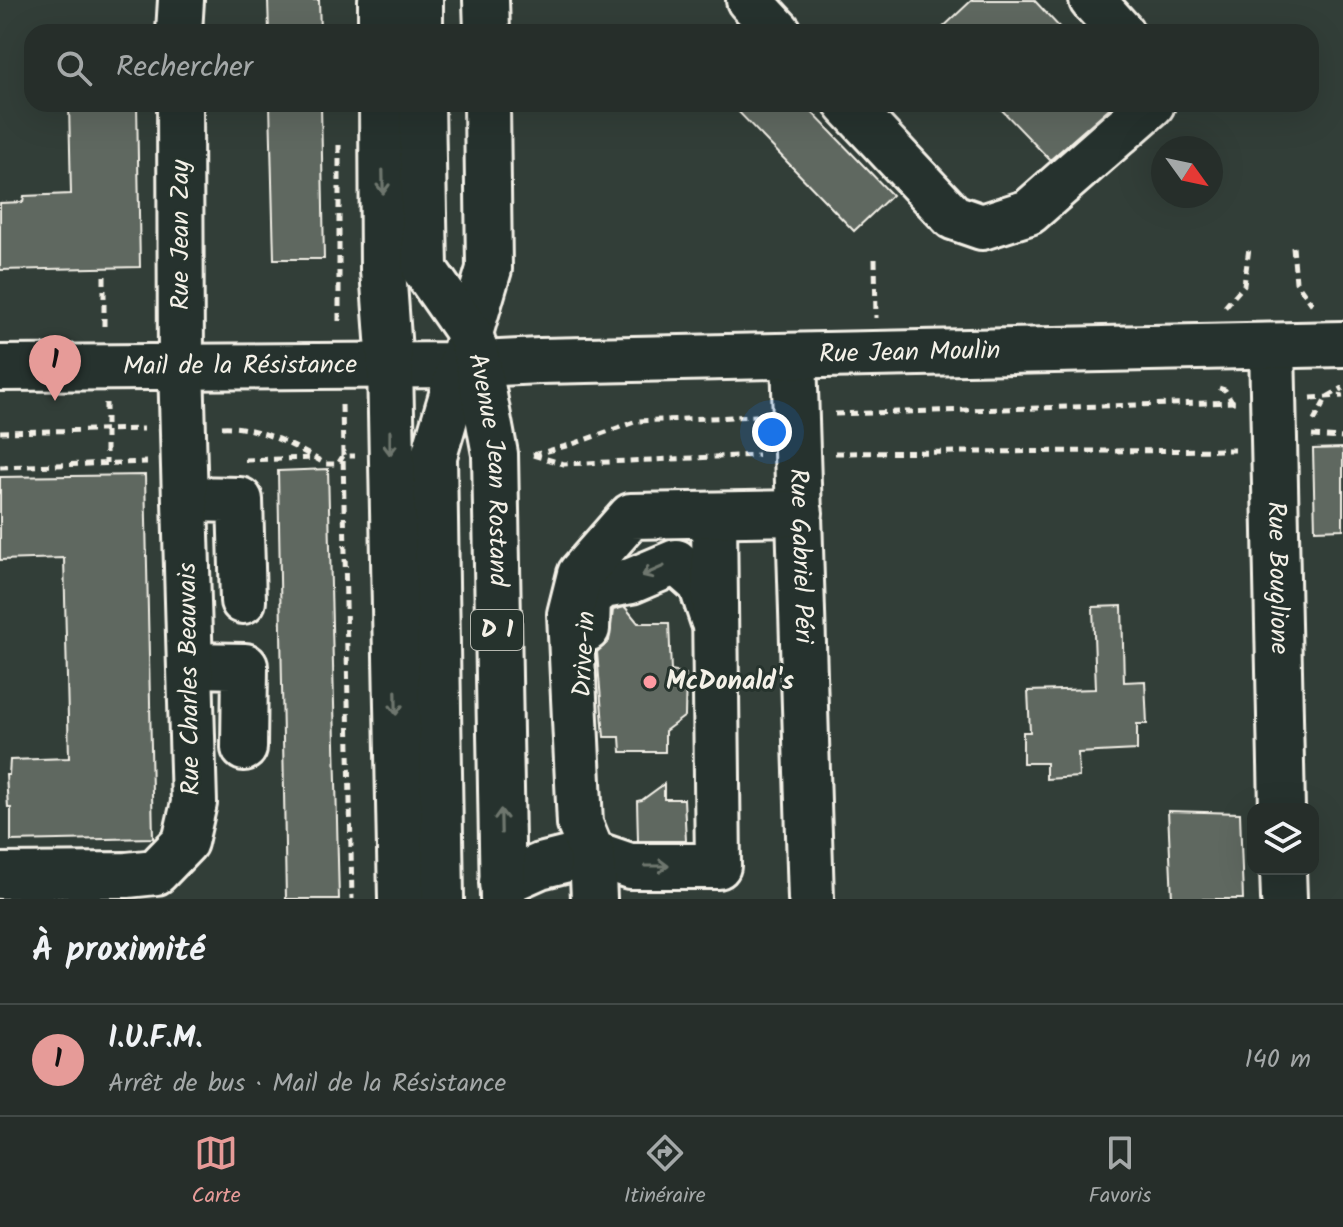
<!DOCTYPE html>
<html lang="fr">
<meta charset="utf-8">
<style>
:root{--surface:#262e2a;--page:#2e3632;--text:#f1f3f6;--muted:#a4a8a8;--line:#424a47;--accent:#e69b98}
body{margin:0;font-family:Kalam,sans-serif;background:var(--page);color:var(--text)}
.controls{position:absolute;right:24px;bottom:24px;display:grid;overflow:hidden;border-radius:16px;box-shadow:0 8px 32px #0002}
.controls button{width:72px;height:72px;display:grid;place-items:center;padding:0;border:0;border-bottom:2px solid var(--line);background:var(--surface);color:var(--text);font:40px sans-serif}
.compass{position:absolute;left:1151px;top:136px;width:72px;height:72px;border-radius:50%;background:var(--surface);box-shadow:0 8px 32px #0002;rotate:123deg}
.you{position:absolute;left:772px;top:432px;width:28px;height:28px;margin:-20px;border:6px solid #fff;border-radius:50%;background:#1a73e8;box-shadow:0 0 0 12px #1a73e833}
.badge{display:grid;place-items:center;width:52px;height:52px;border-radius:50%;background:var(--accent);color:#111;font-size:26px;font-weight:700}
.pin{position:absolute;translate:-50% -66px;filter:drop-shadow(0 2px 4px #0008)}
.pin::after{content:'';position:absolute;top:42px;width:28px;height:24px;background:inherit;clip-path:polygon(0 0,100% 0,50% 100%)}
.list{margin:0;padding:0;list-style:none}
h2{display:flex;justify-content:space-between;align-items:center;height:104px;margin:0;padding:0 32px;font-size:34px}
h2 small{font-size:26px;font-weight:400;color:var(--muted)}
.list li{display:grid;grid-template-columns:52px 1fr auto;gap:24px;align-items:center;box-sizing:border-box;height:112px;padding:0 32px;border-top:2px solid var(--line)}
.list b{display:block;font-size:30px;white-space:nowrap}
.list p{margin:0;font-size:26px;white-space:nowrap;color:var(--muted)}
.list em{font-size:26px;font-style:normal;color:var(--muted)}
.icon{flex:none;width:44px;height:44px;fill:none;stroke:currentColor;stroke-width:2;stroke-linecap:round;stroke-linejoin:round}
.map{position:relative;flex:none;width:1343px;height:899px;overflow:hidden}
.search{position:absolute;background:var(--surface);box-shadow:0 8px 32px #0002;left:24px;right:24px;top:24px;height:88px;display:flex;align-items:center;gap:20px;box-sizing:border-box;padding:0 28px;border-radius:24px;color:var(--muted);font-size:30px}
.sheet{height:216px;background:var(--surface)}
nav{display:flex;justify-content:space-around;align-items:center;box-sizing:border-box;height:112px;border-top:2px solid var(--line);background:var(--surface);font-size:22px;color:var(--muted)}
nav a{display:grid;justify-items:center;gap:4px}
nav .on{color:var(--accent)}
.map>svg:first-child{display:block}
</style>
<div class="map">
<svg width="1343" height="899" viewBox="0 0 1343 899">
<rect width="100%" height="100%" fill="#323e38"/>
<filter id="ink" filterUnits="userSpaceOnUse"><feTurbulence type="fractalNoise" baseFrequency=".0125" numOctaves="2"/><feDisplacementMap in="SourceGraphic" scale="16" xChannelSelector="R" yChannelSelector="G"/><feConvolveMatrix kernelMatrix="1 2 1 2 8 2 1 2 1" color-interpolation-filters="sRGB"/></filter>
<g filter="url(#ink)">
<!-- building -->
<path fill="#5f6861" stroke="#f4f1e8" stroke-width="2" d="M 268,0 L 319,0 L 320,32 L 269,32 Z
M 972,0 L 1034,0 L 1064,32 L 938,32 Z
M 69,104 L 137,104 L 140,267 L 0,270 L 0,203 L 23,202 L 24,196 L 71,194 Z
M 270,104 L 321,104 L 324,259 L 274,259 Z
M 731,104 L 804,104 L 892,195 L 854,231 Z
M 996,104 L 1114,104 L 1050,160 Z
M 1343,448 L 1343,529 L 1315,530 L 1313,449 Z
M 328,469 L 339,899 L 286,899 L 278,471 Z
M 145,475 L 153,838 L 11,841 L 11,808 L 8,808 L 6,775 L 9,775 L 10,760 L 69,758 L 64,558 L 0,560 L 0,477 Z
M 1122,606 L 1124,682 L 1145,681 L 1147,724 L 1137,724 L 1137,750 L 1078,753 L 1079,777 L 1046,779 L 1046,763 L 1023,763 L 1023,732 L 1030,732 L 1028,691 L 1096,689 L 1093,607 Z
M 625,607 L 638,623 L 669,623 L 671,671 L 686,674 L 685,716 L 665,731 L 665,752 L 621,752 L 620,737 L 604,737 L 597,652 L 609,641 L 613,610 Z
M 664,784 L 664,799 L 684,799 L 686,841 L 638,841 L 637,801 L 642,800 Z
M 1168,811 L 1240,813 L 1243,899 L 1172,899 Z"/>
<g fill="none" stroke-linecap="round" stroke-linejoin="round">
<!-- minor casing -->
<g stroke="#f4f1e8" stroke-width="50">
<g id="minor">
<path d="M 486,0 L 487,32"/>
<path d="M 749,0 L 779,32"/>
<path d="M 1092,0 L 1121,32"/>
<path d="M 179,32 L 181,0"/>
<path d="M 847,104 L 953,217 L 982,227 L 1029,212 L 1152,104"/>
<path id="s1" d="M 1272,346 L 1282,809"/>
<path id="s2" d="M 794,356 L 811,899"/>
<path id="s3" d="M 0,368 L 460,365 L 540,361 L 1343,344"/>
<path d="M 185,499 L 240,500 L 243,601"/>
<path d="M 587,629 L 588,598 L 603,586 L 631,581 L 676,562 L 701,584 L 713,620"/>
<path d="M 190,665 L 245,666 L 244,748"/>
<path d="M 1283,869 L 1284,899"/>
<path d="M 0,876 L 127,875 L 156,872 L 185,842 L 194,803 L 181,366 L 180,104"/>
<path d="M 502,883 L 540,866 L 592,853 L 630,866 L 718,866 L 714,516"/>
<path d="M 441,899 L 434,456 L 489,269 L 487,104"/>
<path d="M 594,899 L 592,853 L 580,824 L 570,614 L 580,574 L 631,516 L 800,513"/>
</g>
</g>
<!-- major casing -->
<g stroke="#f4f1e8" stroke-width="50">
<g id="major">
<path d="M 381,0 L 381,32"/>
<path d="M 420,0 L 420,32"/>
<path d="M 382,104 L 383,270 L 390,365 L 401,899"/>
<path id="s4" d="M 422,104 L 425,270 L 471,336 L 478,363 L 495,454 L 503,899"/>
</g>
</g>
<!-- path -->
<path stroke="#f4f1e8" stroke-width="5" stroke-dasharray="8 6" stroke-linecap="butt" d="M 339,145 L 339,327
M 1293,247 L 1296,282 L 1312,304
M 875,259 L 876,318
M 104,276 L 104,331
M 1225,307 L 1244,285 L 1249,248
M 1219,388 L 1225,390 L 1233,403
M 1311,398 L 1343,396
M 106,403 L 106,463
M 342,405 L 352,899
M 835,414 L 1237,402
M 1314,421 L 1327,397 L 1343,388
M 222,427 C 259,425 295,447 326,464 L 338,464 L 343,456 L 355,456
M 0,432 L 144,429
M 1312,436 L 1343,438
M 835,453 L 1237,450
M 533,455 L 564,464 L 758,455
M 533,455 L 570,445 L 637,421 L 757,416
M 245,460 L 315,458
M 0,467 L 147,462"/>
<!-- minor -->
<use href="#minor" stroke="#26332d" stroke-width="44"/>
<!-- major -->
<use href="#major" stroke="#26332d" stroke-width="44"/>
</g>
<!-- one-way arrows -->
<defs><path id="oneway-shaft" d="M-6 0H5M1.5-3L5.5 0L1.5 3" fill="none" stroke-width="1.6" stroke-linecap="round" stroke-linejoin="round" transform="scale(2)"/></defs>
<g stroke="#6e766e">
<use href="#oneway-shaft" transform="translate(383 182) rotate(89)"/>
<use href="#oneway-shaft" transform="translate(390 443) rotate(90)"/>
<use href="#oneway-shaft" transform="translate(653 571) rotate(156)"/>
<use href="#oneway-shaft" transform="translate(396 703) rotate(89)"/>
<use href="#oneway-shaft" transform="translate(501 821) rotate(-91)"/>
<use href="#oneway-shaft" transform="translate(657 866)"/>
</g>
</g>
<!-- markers -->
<circle fill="#ff9aa2" stroke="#26332d" stroke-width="3" cx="650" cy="682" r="8"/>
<g text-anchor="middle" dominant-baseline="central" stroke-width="6" stroke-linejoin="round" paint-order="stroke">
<!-- shield labels -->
<rect fill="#26332d" stroke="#b6b8b0" stroke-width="2" x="471" y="610" width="52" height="40" rx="6"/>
<g font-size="24" font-weight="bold" fill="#f4f1e8">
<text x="497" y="630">D 1</text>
</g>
<!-- street labels -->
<g font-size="26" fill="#f4f1e8" stroke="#26332d">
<text transform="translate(181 235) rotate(-90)">Rue Jean Zay</text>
<text stroke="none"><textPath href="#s3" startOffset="910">Rue Jean Moulin</textPath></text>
<text stroke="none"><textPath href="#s3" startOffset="240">Mail de la Résistance</textPath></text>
<text stroke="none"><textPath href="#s4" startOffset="382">Avenue Jean Rostand</textPath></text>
<text stroke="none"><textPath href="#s2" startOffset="200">Rue Gabriel Péri</textPath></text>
<text stroke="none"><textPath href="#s1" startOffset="232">Rue Bouglione</textPath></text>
<text transform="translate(585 654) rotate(-87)">Drive-in</text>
<text transform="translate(190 679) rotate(-91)">Rue Charles Beauvais</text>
</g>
<!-- poi labels -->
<g font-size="26" font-weight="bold" fill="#f4f1e8" stroke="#26332d" text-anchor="start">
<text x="666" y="682">McDonald's</text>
</g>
</g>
</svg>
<div class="controls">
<button><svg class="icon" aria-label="layers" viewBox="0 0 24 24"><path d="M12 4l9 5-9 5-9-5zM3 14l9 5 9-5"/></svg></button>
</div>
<svg class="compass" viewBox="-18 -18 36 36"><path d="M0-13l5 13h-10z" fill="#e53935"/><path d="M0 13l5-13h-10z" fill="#a4a8a8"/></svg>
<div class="you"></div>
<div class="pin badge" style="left:55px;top:401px">1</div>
<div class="search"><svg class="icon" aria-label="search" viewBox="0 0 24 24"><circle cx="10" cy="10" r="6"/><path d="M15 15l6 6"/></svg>Rechercher</div>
</div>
<section class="sheet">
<h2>À proximité<small></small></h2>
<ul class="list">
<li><span class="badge">1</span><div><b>I.U.F.M.</b><p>Arrêt de bus · Mail de la Résistance</p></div><em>140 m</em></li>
</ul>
</section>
<nav>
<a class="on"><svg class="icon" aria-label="map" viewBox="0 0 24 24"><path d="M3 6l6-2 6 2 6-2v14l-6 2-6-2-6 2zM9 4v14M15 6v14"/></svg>Carte</a>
<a><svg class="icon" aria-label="directions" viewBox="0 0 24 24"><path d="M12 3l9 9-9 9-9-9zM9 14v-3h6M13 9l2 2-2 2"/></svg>Itinéraire</a>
<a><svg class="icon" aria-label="saved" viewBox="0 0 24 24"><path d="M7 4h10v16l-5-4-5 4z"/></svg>Favoris</a>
</nav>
